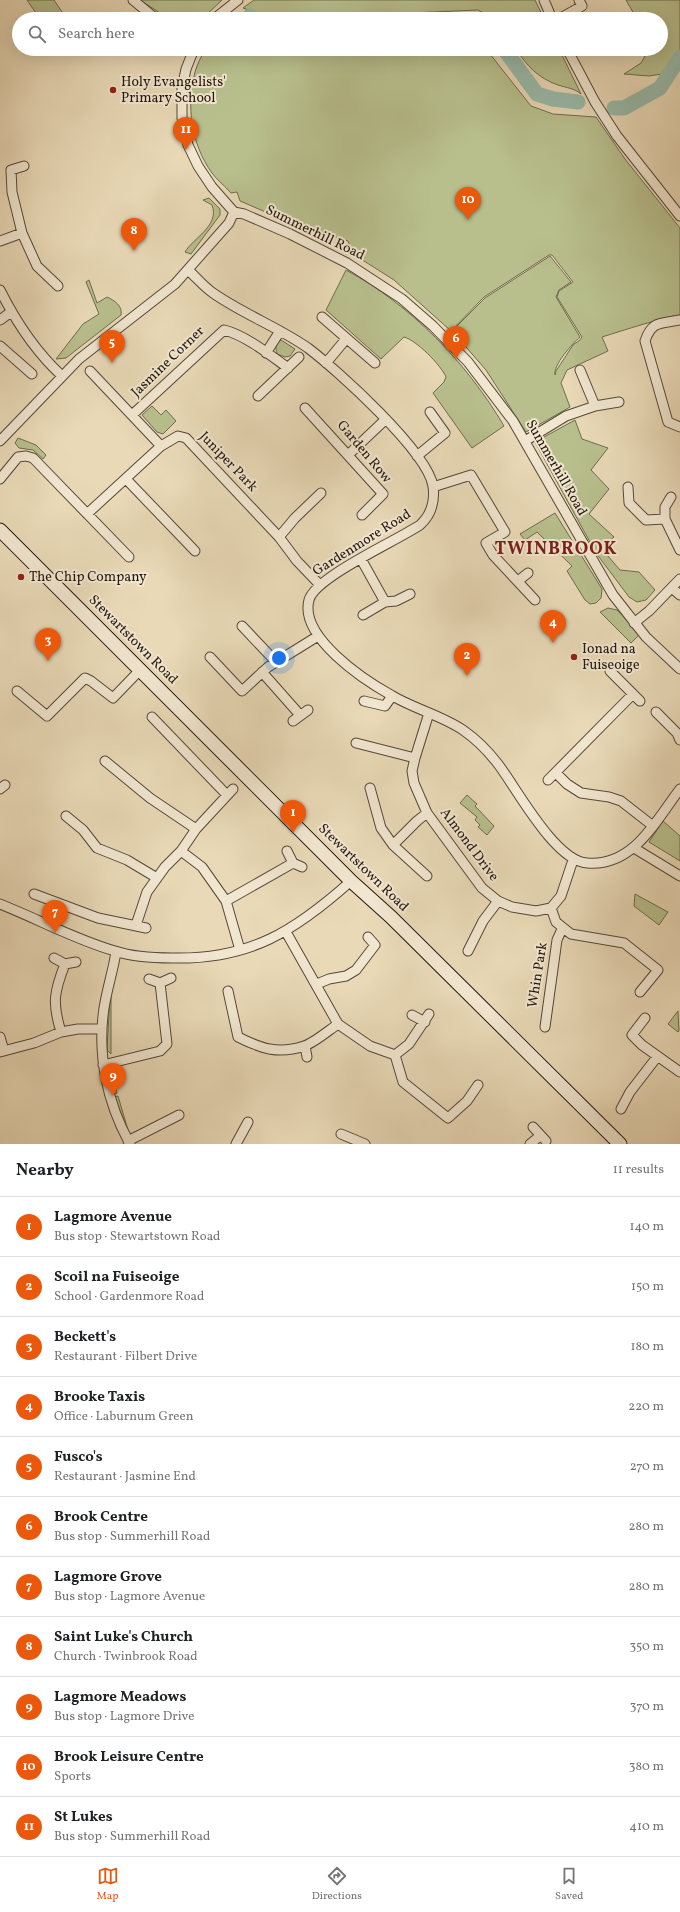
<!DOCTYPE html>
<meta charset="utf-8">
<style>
:root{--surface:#fff;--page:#f6f6f6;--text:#202124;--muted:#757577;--line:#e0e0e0;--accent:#ea580c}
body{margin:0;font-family:Vollkorn,serif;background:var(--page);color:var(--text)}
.you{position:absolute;left:279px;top:658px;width:14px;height:14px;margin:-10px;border:3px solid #fff;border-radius:50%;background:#1a73e8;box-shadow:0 0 0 6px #1a73e833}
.badge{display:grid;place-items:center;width:26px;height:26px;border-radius:50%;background:var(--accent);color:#fff;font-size:13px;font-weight:700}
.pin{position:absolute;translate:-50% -33px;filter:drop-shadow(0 1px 2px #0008)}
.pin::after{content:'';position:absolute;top:21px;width:14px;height:12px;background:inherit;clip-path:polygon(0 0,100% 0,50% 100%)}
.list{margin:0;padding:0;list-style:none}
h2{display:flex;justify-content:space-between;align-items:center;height:52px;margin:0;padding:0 16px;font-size:17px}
h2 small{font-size:13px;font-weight:400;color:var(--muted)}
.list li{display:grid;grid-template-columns:26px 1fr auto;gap:12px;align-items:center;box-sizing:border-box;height:60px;padding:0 16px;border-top:1px solid var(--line)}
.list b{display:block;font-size:15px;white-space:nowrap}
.list p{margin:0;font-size:13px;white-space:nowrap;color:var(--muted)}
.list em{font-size:13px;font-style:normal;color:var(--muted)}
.icon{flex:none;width:22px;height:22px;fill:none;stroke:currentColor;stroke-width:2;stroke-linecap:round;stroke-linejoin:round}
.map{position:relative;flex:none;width:680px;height:1144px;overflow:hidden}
.search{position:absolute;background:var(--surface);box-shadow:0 4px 16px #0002;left:12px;right:12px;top:12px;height:44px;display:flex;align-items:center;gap:10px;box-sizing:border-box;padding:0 14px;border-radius:22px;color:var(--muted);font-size:15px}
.sheet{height:712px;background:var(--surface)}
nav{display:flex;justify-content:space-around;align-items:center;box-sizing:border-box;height:56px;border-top:1px solid var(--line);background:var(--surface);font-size:11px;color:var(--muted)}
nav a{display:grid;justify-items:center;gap:2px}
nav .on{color:var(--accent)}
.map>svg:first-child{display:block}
</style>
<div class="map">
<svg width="680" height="1144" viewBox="0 0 680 1144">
<rect width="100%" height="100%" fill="#e9d9b7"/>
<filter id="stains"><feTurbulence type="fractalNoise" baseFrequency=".005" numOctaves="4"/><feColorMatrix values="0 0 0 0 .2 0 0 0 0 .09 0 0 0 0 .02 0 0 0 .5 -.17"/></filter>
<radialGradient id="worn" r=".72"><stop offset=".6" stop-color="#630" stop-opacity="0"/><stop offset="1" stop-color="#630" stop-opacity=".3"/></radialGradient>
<!-- green -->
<path fill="#b8bf8d" stroke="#6e6c4e" d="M 27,0 L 54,0 L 64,15 L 58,19 L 40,19 Z
M 140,0 L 222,0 L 202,19 L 169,19 Z
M 254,0 L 535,0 L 544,19 L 494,19 L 478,10 L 274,19 L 243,8 Z
M 626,0 L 680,0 L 680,49 L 662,74 L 649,76 L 624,74 L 641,63 L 649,49 L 661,49 L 661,19 L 637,19 Z
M 205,49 L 486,49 L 531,106 L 553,114 L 596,117 L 625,159 L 680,228 L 680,315 C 654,320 628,329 602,337 L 608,351 L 567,370 L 561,383 L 570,407 L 526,432 L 486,370 L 452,331 L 485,298 L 550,256 L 571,282 L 559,290 L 556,297 L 580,337 C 572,344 553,365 555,375 L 556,371 L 573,345 L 580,340 L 582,337 L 557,297 L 559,291 L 573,282 L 552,255 L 549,255 L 484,297 L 451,331 L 394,280 L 353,254 L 348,241 L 330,235 L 312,232 L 240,201 L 237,192 L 231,193 C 225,186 217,180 212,173 C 191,144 186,105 195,72 C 197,64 202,56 205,49 Z
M 516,49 L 559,49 L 581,94 C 574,88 567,88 558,85 C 538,78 527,66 516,49 Z
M 209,198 L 220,209 L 220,215 L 191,254 L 185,252 C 193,238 220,226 212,205 L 203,200 Z
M 346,270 C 411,305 467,363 504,426 L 472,448 L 433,393 L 444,382 L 446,377 C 441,365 416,340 404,337 L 381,359 L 326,310 Z
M 89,280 L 97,303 L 107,297 C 114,300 123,306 121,315 L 66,358 L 56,359 L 83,324 L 99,314 L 86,282 Z
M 281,340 L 295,349 L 290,356 L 285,357 L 277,354 C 275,347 276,344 281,340 Z
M 152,406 L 161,415 L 166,410 L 176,421 L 163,434 L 157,432 L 142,415 Z
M 575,420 L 582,439 L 608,448 L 591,470 L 609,489 L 589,514 L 614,537 L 601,548 L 620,570 L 639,572 L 655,590 L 646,600 L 637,602 L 629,597 L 596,553 L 535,442 Z
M 18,438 L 36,445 L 46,455 L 43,459 L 33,450 L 19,448 L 15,443 Z
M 555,513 L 602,589 L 601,598 L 596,603 L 590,604 L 585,600 L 567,571 L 572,566 L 537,532 L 525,540 L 520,534 Z
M 608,608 L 617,610 L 640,634 L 631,643 L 600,612 Z
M 467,795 L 477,804 L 475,806 L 494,826 L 487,835 L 478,827 L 480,825 L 475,820 L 477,817 L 460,803 Z
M 663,821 L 680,836 L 680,861 L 649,842 Z
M 635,894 L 668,912 L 659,925 L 634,906 Z
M 110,997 L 111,997 L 111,1054 L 107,1050 Z
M 678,1011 L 679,1031 L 678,1032 L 668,1024 Z
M 111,1070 L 117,1093 L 113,1095 L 109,1074 Z
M 118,1096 L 128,1130 L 126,1127 L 114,1097 Z"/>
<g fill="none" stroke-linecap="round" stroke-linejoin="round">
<!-- river -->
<path stroke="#98baaa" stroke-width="15" d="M 250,16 L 255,19
M 504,49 L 537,94 L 553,99 L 578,102
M 614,108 L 624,108 L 660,88 L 680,57"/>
<!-- minor casing -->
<g stroke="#544839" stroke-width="11">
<path id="minor" d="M 133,0 L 156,19
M 544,0 L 552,19
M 214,19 L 238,0
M 559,19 L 582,6 L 579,0
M 194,49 L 186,69 L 182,88 L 182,118 L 188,145 L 198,166 L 212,187 L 234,212 L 244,214 L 290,234 L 347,263 L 402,299 L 433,326 L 468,362 L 513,421 L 613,595 L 646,637 L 680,669
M 567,49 L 595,102 L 617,136 L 680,216
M 24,166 L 11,170 L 12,192 L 22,233 L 37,266 L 58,286
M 0,241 L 22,233
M 189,271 C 197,278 204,287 213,293 C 243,314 278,327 308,348 C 337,370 427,451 433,486 C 435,501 431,515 420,525 C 398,540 315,577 309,600 C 299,637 364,680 391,695 C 414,709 441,715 463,730 C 476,739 488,751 498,764 C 517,789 555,861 587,863 C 633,867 655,822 680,789
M 0,290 C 16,322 36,352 62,376
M 322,317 L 375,363
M 0,320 L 11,312
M 680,320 C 661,324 652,320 645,341 L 668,422 L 680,427
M 0,346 L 32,374
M 266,353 L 280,331
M 326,363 L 346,339
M 580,370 L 595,406
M 90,371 L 161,446
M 258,396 L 299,357
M 305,408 L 383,494 L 362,515
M 132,415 L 224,330 C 245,335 270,355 288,368
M 0,441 L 79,359 L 175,284 L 229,223 L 234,212
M 525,441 L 566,416 L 595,406 L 619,402
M 348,455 L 386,419
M 417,456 L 445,433 L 430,412
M 0,479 L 18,457 L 26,456 L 33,458 L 129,557
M 126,479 L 195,551
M 433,487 L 471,475 L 505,532 L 486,543 L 493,555 L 535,600
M 628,487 L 629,503 L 646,520 L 665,519 L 680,550
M 87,514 L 161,446 L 178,436 L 186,438 L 279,537 L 297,561 L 319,584
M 665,519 L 665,507 L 671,497
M 279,537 L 295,518 L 321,493
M 361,559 L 385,602
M 518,581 L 528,573
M 672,588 L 680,595
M 363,615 L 385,602 L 396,601 L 410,594
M 634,623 L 649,611 L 680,579
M 242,626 L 276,662
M 210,657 L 242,691 L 268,667 L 318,636
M 610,671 L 640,701
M 262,672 L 300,715
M 17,691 L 47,716 L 85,678 L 91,681 L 113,698 L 140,670
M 364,701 L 385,706 L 392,696
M 656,712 L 677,733 L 680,740
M 429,713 L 415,758 L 412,771 L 414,783 L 427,813 L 482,888 L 498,901 L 512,907 L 536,911 L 551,908 L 561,896 L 573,860
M 152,717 L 227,795
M 293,721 L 308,710
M 356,743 L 415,758
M 105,761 L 150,798 L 196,829
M 556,773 L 567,784 L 581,793 L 609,797 L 621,801 L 653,826
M 548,780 L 633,694
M 370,788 L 381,828 L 393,845 L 427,876
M 0,789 L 5,785
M 66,816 L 83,830 L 97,848 L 127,860 L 157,878
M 393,845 L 417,821 L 427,813
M 634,848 L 680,876
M 181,851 L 202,867 L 226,901 L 240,950
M 287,851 L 293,863 L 302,867
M 34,894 L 98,918 L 146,928
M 226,901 L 293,863
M 0,904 C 38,919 76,940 115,951 C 133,957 154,958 172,958 C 250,960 295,931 351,881
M 551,908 L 556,922 L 571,934 L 624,943 L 658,970 L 640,992
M 136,925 L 147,892 L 165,867 L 181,851 L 196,829 L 233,789
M 286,932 L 338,1024 L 370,1046 L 395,1055 L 409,1044 L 429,1014
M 468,951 L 483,921 L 498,901
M 116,952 C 113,971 107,989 104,1008 C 97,1055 107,1103 130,1144
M 54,958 L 65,964 L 76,962
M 149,979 L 160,983 L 171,978
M 317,984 L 329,979 L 346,976 L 356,970 L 375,945 L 368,937
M 228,991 L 238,1037 C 260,1048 278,1055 304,1046 C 314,1043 329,1030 338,1024
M 412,1015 L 425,1022
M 645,1018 L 632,1035 L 642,1045 L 680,1072
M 545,1027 L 557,940 L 562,929
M 61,1032 C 52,1003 54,992 65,964
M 0,1037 L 4,1051
M 305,1046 L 307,1057
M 0,1052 L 34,1043 L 61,1032 L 78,1029 L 102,1029
M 395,1055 L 403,1082 L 448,1118 L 467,1101 L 478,1085
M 103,1065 L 160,1051 L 167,1044 L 160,983
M 621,1109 L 630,1092 L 657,1057
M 533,1127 L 546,1141
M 341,1134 L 365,1144
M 128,1141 L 179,1115
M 236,1144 L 248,1122
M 530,1144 L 540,1136"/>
</g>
<!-- secondary casing -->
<g stroke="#23180f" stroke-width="15">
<path id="secondary" d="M 0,530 L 351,881 L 391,917 L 620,1144"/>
</g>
<!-- minor -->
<use href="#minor" stroke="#f1e6d0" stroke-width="9"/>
<!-- secondary -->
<use href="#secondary" stroke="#f1e6d0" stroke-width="13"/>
</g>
<!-- markers -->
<g fill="#8f2418" stroke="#f1e6d0" stroke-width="1.5">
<circle cx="113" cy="90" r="4"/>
<circle cx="21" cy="577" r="4"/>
<circle cx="574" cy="657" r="4"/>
</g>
<g text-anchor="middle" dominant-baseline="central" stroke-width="4" stroke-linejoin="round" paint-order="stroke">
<!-- poi labels -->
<g font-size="14" fill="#23180f" stroke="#f1e6d0" text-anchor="start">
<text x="121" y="82">Holy Evangelists'<tspan x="121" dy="16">Primary School</tspan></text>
<text x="29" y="577">The Chip Company</text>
<text x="582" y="649">Ionad na<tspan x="582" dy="16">Fuiseoige</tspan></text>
</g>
<!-- street labels -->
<g font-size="14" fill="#23180f" stroke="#f1e6d0">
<text transform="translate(315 233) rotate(26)">Summerhill Road</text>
<text transform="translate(168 362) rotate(-44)">Jasmine Corner</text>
<text transform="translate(364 452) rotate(50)">Garden Row</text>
<text transform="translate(228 462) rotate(46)">Juniper Park</text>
<text transform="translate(556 468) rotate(60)">Summerhill Road</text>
<text transform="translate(362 543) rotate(-32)">Gardenmore Road</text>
<text transform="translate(133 640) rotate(45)">Stewartstown Road</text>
<text transform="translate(469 845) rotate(53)">Almond Drive</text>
<text transform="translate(363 868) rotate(44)">Stewartstown Road</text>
<text transform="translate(538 975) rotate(-81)">Whin Park</text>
</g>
<!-- district labels -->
<g font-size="18" font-weight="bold" letter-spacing="1" fill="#7a1f14" stroke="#f1e6d0">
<text x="556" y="549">TWINBROOK</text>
</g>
</g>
<rect width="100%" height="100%" filter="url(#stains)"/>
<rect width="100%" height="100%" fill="url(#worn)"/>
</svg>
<div class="you"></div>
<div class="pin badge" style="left:293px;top:833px">1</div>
<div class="pin badge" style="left:467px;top:676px">2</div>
<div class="pin badge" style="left:48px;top:661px">3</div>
<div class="pin badge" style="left:553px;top:643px">4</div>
<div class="pin badge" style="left:112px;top:363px">5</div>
<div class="pin badge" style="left:456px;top:359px">6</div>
<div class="pin badge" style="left:55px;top:933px">7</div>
<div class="pin badge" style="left:134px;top:251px">8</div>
<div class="pin badge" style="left:113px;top:1096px">9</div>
<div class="pin badge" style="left:468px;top:220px">10</div>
<div class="pin badge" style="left:186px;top:150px">11</div>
<div class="search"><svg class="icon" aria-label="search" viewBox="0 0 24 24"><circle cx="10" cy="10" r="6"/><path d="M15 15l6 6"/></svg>Search here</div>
</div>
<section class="sheet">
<h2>Nearby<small>11 results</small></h2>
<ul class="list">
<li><span class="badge">1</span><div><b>Lagmore Avenue</b><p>Bus stop · Stewartstown Road</p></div><em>140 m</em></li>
<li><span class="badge">2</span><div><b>Scoil na Fuiseoige</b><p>School · Gardenmore Road</p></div><em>150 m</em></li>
<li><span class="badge">3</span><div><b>Beckett's</b><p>Restaurant · Filbert Drive</p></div><em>180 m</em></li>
<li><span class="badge">4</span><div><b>Brooke Taxis</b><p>Office · Laburnum Green</p></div><em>220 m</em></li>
<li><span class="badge">5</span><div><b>Fusco's</b><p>Restaurant · Jasmine End</p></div><em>270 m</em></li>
<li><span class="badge">6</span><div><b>Brook Centre</b><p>Bus stop · Summerhill Road</p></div><em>280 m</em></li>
<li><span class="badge">7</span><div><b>Lagmore Grove</b><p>Bus stop · Lagmore Avenue</p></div><em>280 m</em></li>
<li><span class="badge">8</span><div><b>Saint Luke's Church</b><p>Church · Twinbrook Road</p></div><em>350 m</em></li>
<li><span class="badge">9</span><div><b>Lagmore Meadows</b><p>Bus stop · Lagmore Drive</p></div><em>370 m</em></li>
<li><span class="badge">10</span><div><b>Brook Leisure Centre</b><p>Sports</p></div><em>380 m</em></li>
<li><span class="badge">11</span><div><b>St Lukes</b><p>Bus stop · Summerhill Road</p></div><em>410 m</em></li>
</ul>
</section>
<nav>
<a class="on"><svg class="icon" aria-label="map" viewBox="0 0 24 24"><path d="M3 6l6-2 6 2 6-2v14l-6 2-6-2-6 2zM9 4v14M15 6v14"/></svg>Map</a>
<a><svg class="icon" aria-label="directions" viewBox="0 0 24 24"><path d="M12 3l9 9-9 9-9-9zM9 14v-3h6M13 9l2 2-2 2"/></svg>Directions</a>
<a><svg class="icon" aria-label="saved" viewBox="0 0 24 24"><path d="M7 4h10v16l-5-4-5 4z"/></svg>Saved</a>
</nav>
